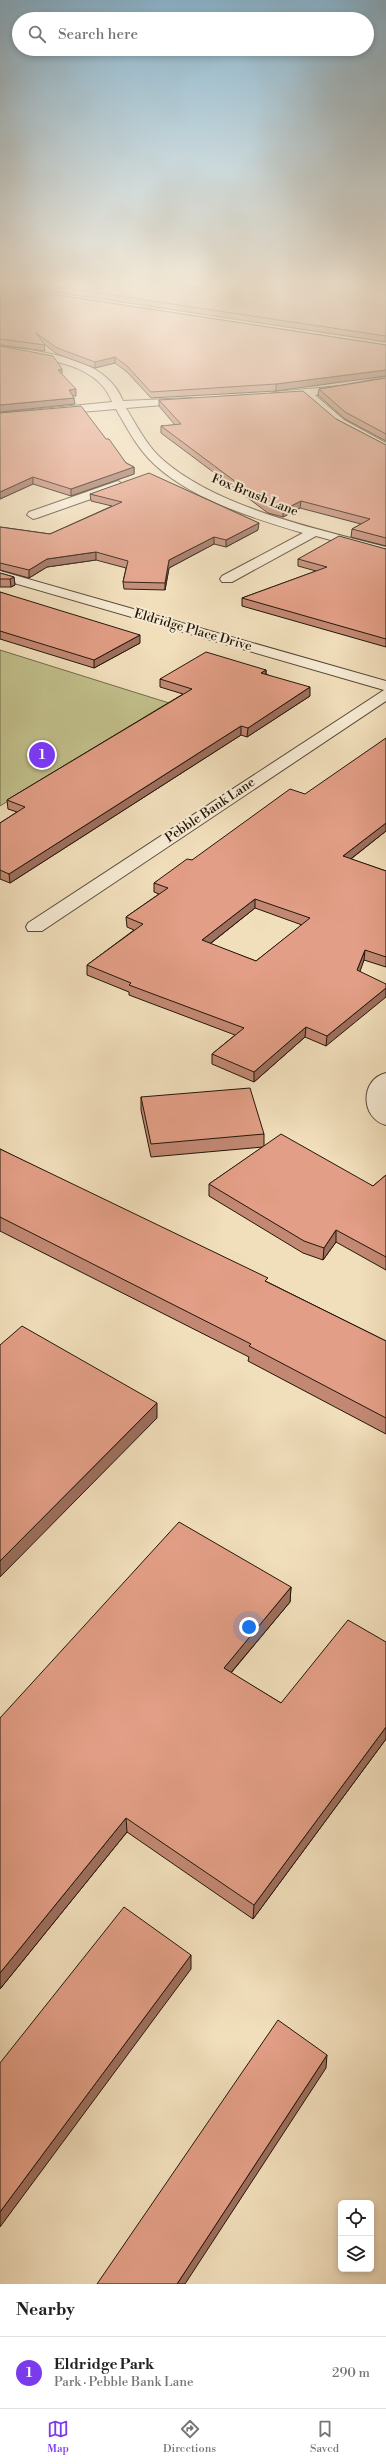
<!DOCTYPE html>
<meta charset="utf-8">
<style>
:root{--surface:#fff;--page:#f6f6f6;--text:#222;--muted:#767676;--line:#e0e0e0;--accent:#7c3aed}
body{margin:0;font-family:"Libre Bodoni",serif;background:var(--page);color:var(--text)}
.controls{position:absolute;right:12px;bottom:12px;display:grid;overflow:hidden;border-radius:6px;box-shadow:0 2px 6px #0003}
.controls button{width:36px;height:36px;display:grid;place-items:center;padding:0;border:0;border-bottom:1px solid var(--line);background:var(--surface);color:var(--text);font:20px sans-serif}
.you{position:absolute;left:249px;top:1627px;width:14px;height:14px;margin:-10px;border:3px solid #fff;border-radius:50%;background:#1a73e8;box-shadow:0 0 0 6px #1a73e833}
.badge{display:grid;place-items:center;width:26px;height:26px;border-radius:50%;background:var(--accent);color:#fff;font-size:13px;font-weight:700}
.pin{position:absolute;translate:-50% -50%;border:2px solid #fff;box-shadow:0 1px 4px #0006}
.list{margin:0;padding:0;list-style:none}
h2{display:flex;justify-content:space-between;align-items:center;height:52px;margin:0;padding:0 16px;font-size:17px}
h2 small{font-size:13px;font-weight:400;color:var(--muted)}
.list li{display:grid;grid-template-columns:26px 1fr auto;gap:12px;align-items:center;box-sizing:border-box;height:72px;padding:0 16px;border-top:1px solid var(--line)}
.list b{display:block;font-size:15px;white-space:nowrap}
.list p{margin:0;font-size:13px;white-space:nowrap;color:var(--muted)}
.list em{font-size:13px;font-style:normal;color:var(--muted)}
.icon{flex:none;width:22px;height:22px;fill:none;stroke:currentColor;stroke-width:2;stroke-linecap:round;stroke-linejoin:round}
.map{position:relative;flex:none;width:386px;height:2284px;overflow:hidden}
.search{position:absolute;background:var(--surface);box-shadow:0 2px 6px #0003;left:12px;right:12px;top:12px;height:44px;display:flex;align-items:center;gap:10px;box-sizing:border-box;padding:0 14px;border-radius:22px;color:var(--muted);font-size:15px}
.sheet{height:124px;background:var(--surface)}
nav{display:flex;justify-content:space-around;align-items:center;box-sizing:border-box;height:56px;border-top:1px solid var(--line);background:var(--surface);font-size:11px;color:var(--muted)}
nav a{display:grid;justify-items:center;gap:2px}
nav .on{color:var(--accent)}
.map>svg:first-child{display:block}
</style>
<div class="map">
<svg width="386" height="2284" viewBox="0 0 386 2284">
<rect width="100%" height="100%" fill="#f1debb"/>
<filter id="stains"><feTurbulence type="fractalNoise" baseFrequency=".005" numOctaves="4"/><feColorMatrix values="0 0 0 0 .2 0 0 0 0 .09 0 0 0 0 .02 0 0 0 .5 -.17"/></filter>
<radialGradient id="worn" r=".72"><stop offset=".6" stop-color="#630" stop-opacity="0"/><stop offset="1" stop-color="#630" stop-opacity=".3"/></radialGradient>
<!-- green -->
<path fill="#c1bf8b" stroke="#726b4a" d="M 0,650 L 169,703 L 0,806 Z"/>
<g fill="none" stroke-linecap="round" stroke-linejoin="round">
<!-- minor casing -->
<g stroke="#564935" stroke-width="2">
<path id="minor" d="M 0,346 C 41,352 106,356 123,401 L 192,398 L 193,400 L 188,403 L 126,408 C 137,426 147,446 163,460 C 218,508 317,529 386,547 L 386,555 L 316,536 L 232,582 L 222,582 L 220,579 L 222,576 L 303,533 C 255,519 191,499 154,464 C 137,448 127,428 116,409 L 0,419 L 0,413 L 112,402 C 98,361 37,358 0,352 Z
M 386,377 L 386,383 L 341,392 L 315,395 L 344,420 L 386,443 L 386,451 L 336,424 L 304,396 L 274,398 L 269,395 L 274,392 L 341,386 Z
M 118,481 L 124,485 L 122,488 L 37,518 L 33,519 L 27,515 L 29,512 Z
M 0,571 L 386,681 L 386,701 L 42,931 L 28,931 L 26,927 L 28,923 L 384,690 L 0,579 Z
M 386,1073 L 386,1125 C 360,1118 360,1079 386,1073 Z"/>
</g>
<!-- minor -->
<use href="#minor" fill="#f6ead3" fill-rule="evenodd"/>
</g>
<!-- wall -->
<path fill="#c28873" stroke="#231708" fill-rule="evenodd" d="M 0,286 L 184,286 L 205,289 L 202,286 L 348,286 L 386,290 L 386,342 L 22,287 L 19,289 L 386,345 L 276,391 L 151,398 L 127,372 L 115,363 L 95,368 L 57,354 L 44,344 L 45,351 L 0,345 Z
M 358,286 L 386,286 L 386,287 Z
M 386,378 L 386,441 L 345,419 L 318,395 L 319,389 Z
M 159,400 L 336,419 L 386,445 L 386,546 L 351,537 L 352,529 L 361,524 L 300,508 L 283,517 L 268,513 L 161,433 L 161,426 L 175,425 L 159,406 Z
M 0,413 L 106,439 L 126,463 L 134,467 L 134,474 L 71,496 L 33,484 L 0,499 Z
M 90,494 L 258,530 L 226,547 L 214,544 L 169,568 L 165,590 L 124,589 L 123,582 L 126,568 L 96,560 L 47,567 L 29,578 L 0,570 L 0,527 L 50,534 L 112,506 L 91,501 Z
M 386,549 L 386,647 L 242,606 L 242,598 L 316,571 L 298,566 L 298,559 Z
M 0,573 L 14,577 L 15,585 L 11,587 L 0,587 Z
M 0,592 L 140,643 L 94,668 L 0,639 Z
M 266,670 L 266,674 L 310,696 L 247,737 L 241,735 L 10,883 L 0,879 L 0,823 L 17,812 L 8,809 L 7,800 L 183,694 L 160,687 L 160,679 Z
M 386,831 L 351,859 L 386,871 L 386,967 L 364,960 L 326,1046 L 305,1037 L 254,1082 L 212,1064 L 212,1054 L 235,1035 L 129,995 L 129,992 L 87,975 L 87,965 L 134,930 L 127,927 L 126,917 L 159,894 L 154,892 L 154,883 L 192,860 ZM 255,908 L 302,925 L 256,961 L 210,944 Z
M 141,1097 L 264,1134 L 264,1146 L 373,1186 L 386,1175 L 386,1270 L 336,1242 L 323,1260 L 303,1253 L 209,1196 L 209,1184 L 263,1147 L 151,1157 L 141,1110 Z
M 0,1149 L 386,1341 L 386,1434 L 248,1361 L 249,1357 L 0,1231 Z
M 291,1587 L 290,1602 L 231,1673 L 281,1703 L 386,1642 L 386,1739 L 253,1919 L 127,1832 L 0,1989 Z"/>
<!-- shaded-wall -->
<path fill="#9e6f5e" stroke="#231708" d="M 15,286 L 22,286 L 22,287 L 16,291 Z
M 115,357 L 115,363 L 95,368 L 95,362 Z
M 62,369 L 62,376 L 58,370 Z
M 386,370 L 386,376 L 276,391 L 276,384 Z
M 76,389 L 76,396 L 69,396 L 69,390 Z
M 74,398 L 75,404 L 0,412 L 0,405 Z
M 134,467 L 134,474 L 71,496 L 71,489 Z
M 33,477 L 33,484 L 0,499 L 0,492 Z
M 301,501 L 300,508 L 283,517 L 283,510 Z
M 259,523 L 258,530 L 226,547 L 226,540 Z
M 214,537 L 214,544 L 169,568 L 165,590 L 165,583 L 169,560 Z
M 96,552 L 96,560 L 47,567 L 29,578 L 29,570 L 47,559 Z
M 14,577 L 15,585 L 11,587 L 10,579 Z
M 140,635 L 140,643 L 94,668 L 94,660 Z
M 266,670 L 266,678 L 261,673 Z
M 310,687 L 310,696 L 247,737 L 248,728 Z
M 241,726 L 241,735 L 10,883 L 9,874 Z
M 386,823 L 386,831 L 343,865 L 343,856 Z
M 255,899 L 255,908 L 202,950 L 202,940 Z
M 365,950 L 364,960 L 357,980 L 357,970 Z
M 386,988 L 386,997 L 326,1046 L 327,1036 Z
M 306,1027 L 305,1037 L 254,1082 L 254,1072 Z
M 336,1230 L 336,1242 L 323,1260 L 324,1248 Z
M 157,1403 L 157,1418 L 0,1577 L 0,1561 Z
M 291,1587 L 290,1602 L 223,1682 L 224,1668 Z
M 386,1727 L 386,1739 L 253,1919 L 254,1905 Z
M 126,1818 L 127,1832 L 0,1989 L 0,1973 Z
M 191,1955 L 191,1969 L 0,2227 L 0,2212 Z
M 327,2055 L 326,2068 L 185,2284 L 177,2284 Z"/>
<!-- building -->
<path fill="#e29e86" stroke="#231708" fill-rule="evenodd" d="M 0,286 L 15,286 L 18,289 L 386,345 L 386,370 L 276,384 L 151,392 L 127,366 L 115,357 L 95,362 L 57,348 L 36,333 L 45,345 L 0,339 Z
M 52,286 L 184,286 L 212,290 L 208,286 L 348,286 L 386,290 L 386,336 Z
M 0,346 L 53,356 L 62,369 L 58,370 L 76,389 L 69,390 L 74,398 L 0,405 Z
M 386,378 L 386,434 L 345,412 L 319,389 Z
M 303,391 L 336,419 L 386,445 L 386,538 L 352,529 L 370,519 L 301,501 L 283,510 L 268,506 L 161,426 L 181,424 L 159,400 Z
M 81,406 L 106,439 L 109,439 L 126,463 L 134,467 L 71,489 L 33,477 L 0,492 L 0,413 Z
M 149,473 L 259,523 L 226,540 L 214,537 L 169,560 L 165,583 L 123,582 L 128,561 L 96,552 L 47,559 L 29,570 L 0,563 L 0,527 L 50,534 L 122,502 L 90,494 Z
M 339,536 L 386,549 L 386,639 L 242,598 L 327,567 L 298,559 Z
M 0,573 L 14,577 L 10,579 L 0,579 Z
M 0,592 L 140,635 L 94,660 L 0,631 Z
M 206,652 L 266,670 L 261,673 L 310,687 L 248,728 L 241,726 L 9,874 L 0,870 L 0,823 L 25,807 L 7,800 L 192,689 L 160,679 Z
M 386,738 L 386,823 L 343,856 L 386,871 L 386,957 L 365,950 L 357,970 L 386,984 L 386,988 L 327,1036 L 306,1027 L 254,1072 L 212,1054 L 244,1028 L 129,985 L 131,983 L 87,965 L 143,924 L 126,917 L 168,888 L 154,883 L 187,859 L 192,860 L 290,789 L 305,794 ZM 255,899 L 310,918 L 256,961 L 202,940 Z
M 250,1088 L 264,1134 L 151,1144 L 141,1097 Z
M 281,1134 L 373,1186 L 386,1175 L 386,1257 L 336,1230 L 324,1248 L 304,1241 L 209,1184 Z
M 0,1149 L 268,1278 L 265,1281 L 386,1341 L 386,1418 L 249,1346 L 251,1344 L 0,1217 Z
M 22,1326 L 157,1403 L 0,1561 L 0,1345 Z
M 179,1522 L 291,1587 L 224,1668 L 281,1703 L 348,1620 L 386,1642 L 386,1727 L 254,1905 L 126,1818 L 0,1973 L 0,1718 Z
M 124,1907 L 191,1955 L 0,2212 L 0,2063 Z
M 278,2020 L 327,2055 L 177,2284 L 97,2284 Z"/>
<!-- sky -->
<linearGradient id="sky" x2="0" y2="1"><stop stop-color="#89b7d2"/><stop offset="0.47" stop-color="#f9f0e0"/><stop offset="1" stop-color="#f9f0e0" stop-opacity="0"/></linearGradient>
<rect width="386" height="605" fill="url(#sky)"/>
<g text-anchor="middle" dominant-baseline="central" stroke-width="4" stroke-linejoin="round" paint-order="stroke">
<!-- far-street labels -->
<g font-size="13" fill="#231708" stroke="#f6ead3">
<text transform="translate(255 495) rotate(22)">Fox Brush Lane</text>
<text transform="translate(193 630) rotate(16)">Eldridge Place Drive</text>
<text transform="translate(210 810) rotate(-34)">Pebble Bank Lane</text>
</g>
</g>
<rect width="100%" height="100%" filter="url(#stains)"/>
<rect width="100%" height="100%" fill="url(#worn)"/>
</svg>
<div class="controls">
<button><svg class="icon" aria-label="locate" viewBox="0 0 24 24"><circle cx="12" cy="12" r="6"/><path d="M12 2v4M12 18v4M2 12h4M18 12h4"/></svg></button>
<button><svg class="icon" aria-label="layers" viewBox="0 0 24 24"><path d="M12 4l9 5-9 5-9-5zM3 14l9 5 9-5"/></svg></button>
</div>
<div class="you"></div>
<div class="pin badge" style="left:42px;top:755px">1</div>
<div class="search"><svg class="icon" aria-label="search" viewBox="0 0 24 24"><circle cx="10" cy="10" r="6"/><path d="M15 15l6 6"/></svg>Search here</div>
</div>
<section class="sheet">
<h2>Nearby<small></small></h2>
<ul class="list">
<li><span class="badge">1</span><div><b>Eldridge Park</b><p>Park · Pebble Bank Lane</p></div><em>290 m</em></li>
</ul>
</section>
<nav>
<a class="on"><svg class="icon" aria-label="map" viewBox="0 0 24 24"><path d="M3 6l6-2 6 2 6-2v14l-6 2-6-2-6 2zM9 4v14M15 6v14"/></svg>Map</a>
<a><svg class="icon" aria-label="directions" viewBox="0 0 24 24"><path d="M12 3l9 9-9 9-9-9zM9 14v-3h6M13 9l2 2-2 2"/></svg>Directions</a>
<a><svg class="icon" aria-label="saved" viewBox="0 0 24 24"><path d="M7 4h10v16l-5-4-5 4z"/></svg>Saved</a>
</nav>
